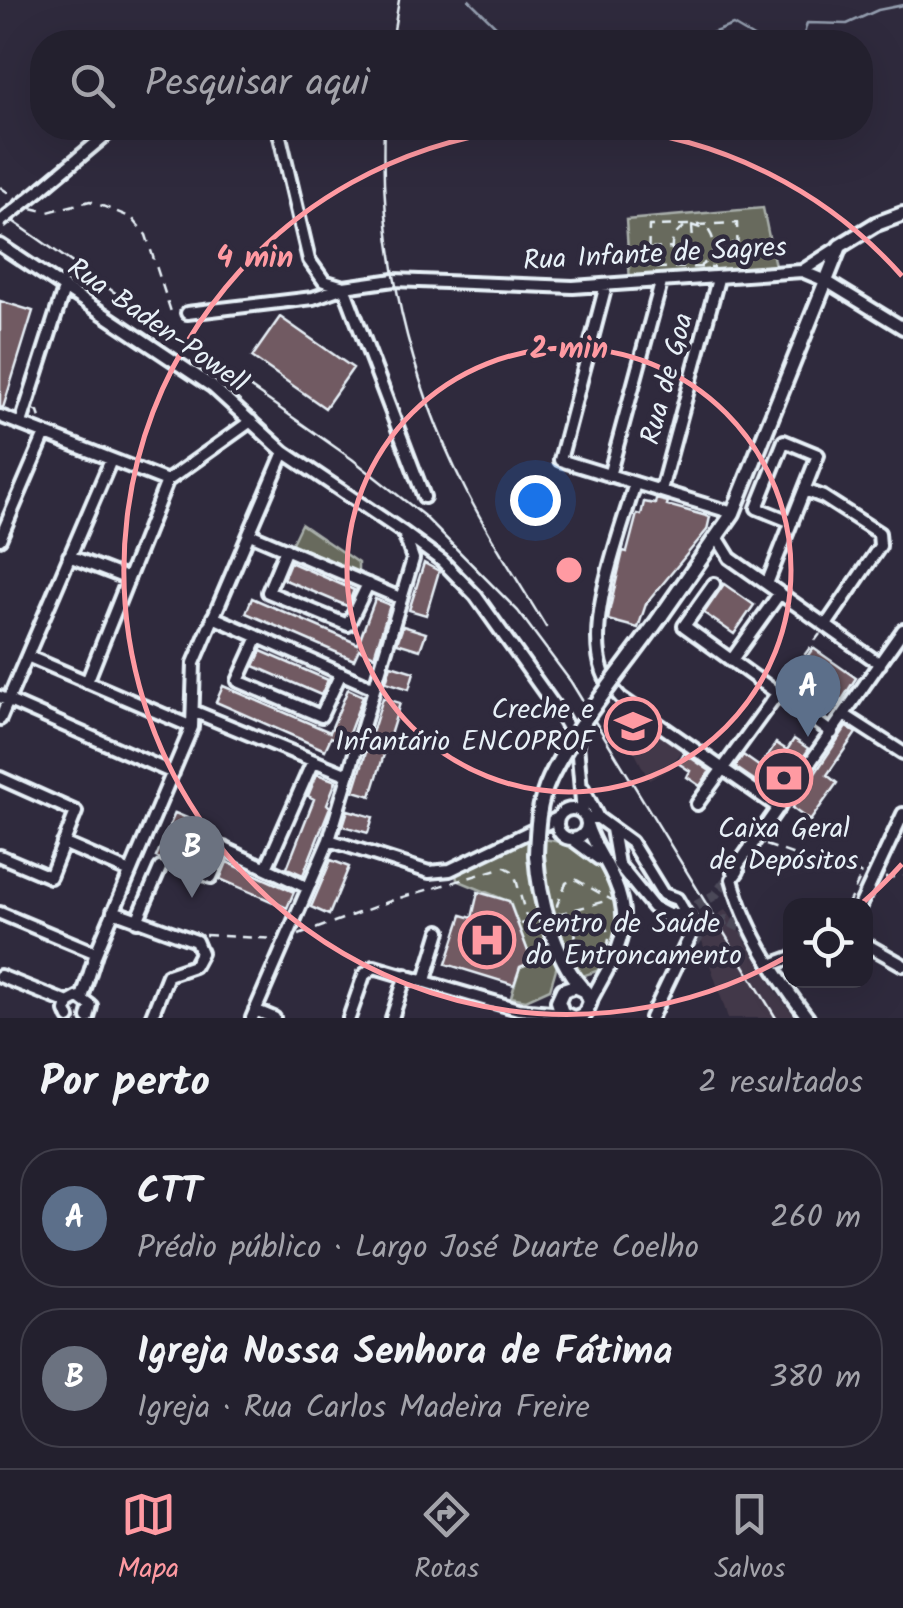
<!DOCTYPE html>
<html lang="pt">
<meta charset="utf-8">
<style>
:root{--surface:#23202e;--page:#2b2836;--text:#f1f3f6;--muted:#a3a3aa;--line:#403e4a;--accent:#ff9aa2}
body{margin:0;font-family:Kalam,sans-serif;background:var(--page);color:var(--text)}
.controls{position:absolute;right:30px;bottom:30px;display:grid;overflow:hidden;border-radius:20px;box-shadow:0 10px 40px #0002}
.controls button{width:90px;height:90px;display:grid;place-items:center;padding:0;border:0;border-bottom:2px solid var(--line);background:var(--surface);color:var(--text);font:50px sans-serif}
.you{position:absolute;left:535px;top:500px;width:35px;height:35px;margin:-25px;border:8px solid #fff;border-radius:50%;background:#1a73e8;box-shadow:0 0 0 15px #1a73e833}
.badge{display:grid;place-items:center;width:65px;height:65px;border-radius:50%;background:var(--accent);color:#fff;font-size:32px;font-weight:700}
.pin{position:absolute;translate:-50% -82px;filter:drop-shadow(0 2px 5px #0008)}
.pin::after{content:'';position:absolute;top:52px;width:35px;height:30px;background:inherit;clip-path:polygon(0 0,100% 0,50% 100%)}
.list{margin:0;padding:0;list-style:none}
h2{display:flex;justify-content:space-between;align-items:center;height:130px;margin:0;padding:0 40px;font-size:42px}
h2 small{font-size:32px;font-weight:400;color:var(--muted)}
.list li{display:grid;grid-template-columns:65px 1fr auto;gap:30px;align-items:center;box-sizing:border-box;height:140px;margin:0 20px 20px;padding:0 20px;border:2px solid var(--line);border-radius:40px}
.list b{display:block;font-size:38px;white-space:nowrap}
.list p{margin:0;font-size:32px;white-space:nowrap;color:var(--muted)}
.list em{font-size:32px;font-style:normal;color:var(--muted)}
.icon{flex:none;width:55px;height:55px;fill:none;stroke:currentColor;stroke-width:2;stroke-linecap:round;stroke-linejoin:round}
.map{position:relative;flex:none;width:903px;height:1018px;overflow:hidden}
.search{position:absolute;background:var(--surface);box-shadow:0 10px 40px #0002;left:30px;right:30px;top:30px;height:110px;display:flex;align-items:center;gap:25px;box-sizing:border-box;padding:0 35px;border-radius:40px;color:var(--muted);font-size:38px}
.sheet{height:450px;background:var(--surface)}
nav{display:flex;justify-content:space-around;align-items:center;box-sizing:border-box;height:140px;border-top:2px solid var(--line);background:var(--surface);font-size:28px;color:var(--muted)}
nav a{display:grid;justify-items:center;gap:5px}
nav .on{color:var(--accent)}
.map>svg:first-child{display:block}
</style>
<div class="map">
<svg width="903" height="1018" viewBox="0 0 903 1018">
<rect width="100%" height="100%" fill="#2f2a3d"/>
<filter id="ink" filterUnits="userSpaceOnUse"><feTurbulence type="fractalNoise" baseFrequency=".01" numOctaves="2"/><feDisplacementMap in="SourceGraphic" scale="20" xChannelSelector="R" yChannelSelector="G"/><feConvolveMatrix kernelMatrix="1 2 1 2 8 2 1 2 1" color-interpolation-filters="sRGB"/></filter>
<g filter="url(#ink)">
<!-- built -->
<path fill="#433848" d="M 609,703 L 683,750 L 669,769 L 649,780 Z
M 726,909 L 777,993 L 796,1018 L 728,1018 L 698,929 Z"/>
<!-- green -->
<path fill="#676b5d" stroke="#a8aeaa" stroke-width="2.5" d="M 763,208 L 776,271 L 630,282 L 626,220 Z
M 301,524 L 358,563 L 358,573 L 354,575 L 290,547 Z
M 527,834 L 543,918 L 558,962 L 550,989 L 526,1000 L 511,997 L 520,967 L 532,962 L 510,902 L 457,880 L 455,868 Z
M 542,839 C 594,844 626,887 616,939 C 614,949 613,961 604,967 C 599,971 588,974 582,976 C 555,945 543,880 542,839 Z"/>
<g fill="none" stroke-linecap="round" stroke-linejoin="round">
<!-- stream -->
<path stroke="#949eaf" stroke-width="2.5" d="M 469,0 L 512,42
M 707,42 L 712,33 L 733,25 L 762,42
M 802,42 L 807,23 L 847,24 L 878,10 L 903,5"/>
</g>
<!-- building -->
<path fill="#715a62" stroke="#e8f1f8" stroke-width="2.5" d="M 0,301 L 33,311 L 3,408 L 0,407 Z
M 280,317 L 353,368 L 325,408 L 252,357 Z
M 656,499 L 668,502 L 667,505 L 710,517 L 707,530 L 646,604 L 638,628 L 608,620 L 610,608 L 623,551 L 627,552 L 637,514 L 641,515 L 644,502 L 655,504 Z
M 290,562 L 354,590 L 347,606 L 283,579 Z
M 424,563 L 439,571 L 426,615 L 409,610 Z
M 724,584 L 754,605 L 734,634 L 704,613 Z
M 252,598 L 358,644 L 375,599 L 390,605 L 374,656 L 359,649 L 354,660 L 246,613 Z
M 403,626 L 426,633 L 420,650 L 397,643 Z
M 813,648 L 856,678 L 838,706 L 794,676 Z
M 261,651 L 328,680 L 321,695 L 254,666 Z
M 391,665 L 414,672 L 409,689 L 386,682 Z
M 223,686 L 330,732 L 348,689 L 363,696 L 345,744 L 331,737 L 325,750 L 216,702 Z
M 383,698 L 400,703 L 371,796 L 354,791 Z
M 846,727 L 856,733 L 827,775 L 837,783 L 810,821 L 792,808 Z
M 794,739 L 809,749 L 776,795 L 735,767 L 743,755 L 760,767 L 776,743 L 787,750 Z
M 684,753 L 710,771 L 700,786 L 687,777 L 690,771 L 678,763 Z
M 317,774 L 336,781 L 327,804 L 330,807 L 303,875 L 287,868 L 314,799 L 308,796 Z
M 348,810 L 373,817 L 368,833 L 343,826 Z
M 175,813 L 199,823 L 180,867 L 156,857 Z
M 331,860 L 349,867 L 329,915 L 311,907 Z
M 227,862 L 294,892 L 287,908 L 220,879 Z
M 478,892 L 509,901 L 532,962 L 520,967 L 514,985 L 446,964 L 462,915 L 472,918 Z"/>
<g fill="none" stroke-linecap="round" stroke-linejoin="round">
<!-- minor-tunnel -->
<path stroke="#4b4859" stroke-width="10" stroke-dasharray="10 5" stroke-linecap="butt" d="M 683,913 L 715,895 L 733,872
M 687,955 L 701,933 L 726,920 L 742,928 L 751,939"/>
<!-- minor casing -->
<g stroke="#e8f1f8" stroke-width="18">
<path id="minor" d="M 278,128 L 309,260 L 324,281 L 344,287 L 394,280 L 573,287 L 802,271 L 826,281 L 903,328
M 40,190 L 114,128
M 0,245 L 213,387 L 284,452 L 404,533 L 413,559 L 329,840 L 252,1018
M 802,271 L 839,247
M 606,285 L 560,460 L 733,513
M 187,313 L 313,298 L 344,287 L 424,497
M 0,416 L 167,481
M 21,423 L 64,289
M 609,476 L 661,283
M 635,483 C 620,536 585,620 603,672 C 606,682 614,690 621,698 L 779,808
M 661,490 L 718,279
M 805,490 L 823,497 L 879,533 L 880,546 L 826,625
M 404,533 L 442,561 L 476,596 L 560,714 L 577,744 L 583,813
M 250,534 L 400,598
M 717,537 L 730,558 L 880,664
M 0,539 L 45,434
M 286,549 L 268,592 L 348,625 L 368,584
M 69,556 L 126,578
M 714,584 L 684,626 L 832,733
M 767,584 L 818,455 L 784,441 L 757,508 L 792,522
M 213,617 L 374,688
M 258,637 L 238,681 L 321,716 L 341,673
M 27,656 L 192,727
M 731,661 L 779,594
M 87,682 L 167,481 L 251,421
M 0,697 L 173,773
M 193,711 L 348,775
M 844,715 L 903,753
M 0,719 L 111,460
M 0,778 L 76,812 L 50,877 L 0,856
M 583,788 L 598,818
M 697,804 L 777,694
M557 824a15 15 0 1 1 30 0a15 15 0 1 1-30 0Z
M 586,818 L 598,818 L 631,842 L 663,894 L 677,899 L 694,928 L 651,1018
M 587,824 C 593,846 607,861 615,882 C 637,933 611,960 590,1002
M 612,829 L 618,864 L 653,907 L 668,915 L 683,913
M 572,839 L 599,859
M 329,840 L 429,872 L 450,870 L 558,818
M 63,843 L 130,872
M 224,848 L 211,877 L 194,869 L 207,841 C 241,856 275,872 308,888
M 266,868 L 313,761
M 738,871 L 732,879 C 745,929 777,978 808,1018
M 733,872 L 903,630
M 860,906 L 903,814
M 113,911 L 196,941 L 201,953 L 194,966 L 168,975 L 151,1018
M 0,913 L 96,953
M 137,921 L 160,868
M 866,944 L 903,965
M 771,965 L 790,958
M 0,976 L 68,1003
M 425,980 L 440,931
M 82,998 L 96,953 L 192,727 L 194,663 L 284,452
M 255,1010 L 274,1018
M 69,1018 L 66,1011 L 68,1003 L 79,997 L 91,1006 L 88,1018
M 349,1018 L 364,975 L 374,967 L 518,1009 L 562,1013
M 392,1018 L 406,975"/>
</g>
<!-- major casing -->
<g stroke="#e8f1f8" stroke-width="20">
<path id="major" d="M 661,616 L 733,513 L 840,246 L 876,224 L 903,214
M 536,855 C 539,898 553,954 581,987
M 573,1018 L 562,1013 L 558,1001 L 563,990 L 575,986 L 586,991 L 590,1002 L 585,1014 L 575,1018"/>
</g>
<!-- path -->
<path stroke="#e8f1f8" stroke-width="2.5" stroke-dasharray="10 8" stroke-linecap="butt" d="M 0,187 L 16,198
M 31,208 L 48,212 L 90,201 L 132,218 L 146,235 L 172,315
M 689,225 L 649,226 L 648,268 L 715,267
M 691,225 L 709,231 C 718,245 714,258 700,266
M 697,225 L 737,223 L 738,265
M 692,226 L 693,242
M 684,227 C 667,238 668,257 686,267
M 714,244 L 736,243
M 650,249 L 671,248
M 34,410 L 38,412 L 42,424
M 783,684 L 820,634
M 766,845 L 835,869 L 863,874
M 885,878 L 903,876
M 847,906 L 861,876
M 558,914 L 613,899
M575 938a17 17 0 1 1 34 0a17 17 0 1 1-34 0Z
M 521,924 L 537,920
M 580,926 L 561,923 L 557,905 L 566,883 L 575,879 L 610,899
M 205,935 L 277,939
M 299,935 L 396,899 L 505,867 L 514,872 L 526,916"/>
<!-- minor -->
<use href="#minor" stroke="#2f2a3d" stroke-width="10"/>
<!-- major -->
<use href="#major" stroke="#2f2a3d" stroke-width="12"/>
<!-- rail -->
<path stroke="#e8f1f8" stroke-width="2.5" d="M 392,42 L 399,0
M 384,128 C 379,253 409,377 465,489 C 489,537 519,582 546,627
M 0,212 L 352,459 L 423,515 L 518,611 L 571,682 L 776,1018"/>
<!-- minor-bridge casing -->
<g stroke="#e8f1f8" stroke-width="18" stroke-linecap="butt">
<path id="minor-bridge" d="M 0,222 L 40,190"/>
</g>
<!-- major-bridge casing -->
<g stroke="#e8f1f8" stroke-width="20" stroke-linecap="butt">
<path id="major-bridge" d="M 536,855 C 537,829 538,803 550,778 C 576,724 626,666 661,616"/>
</g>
<!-- minor-bridge -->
<use href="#minor-bridge" stroke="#2f2a3d" stroke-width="10"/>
<!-- major-bridge -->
<use href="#major-bridge" stroke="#2f2a3d" stroke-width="12"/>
</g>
</g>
<!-- distance rings -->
<g fill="none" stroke="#ff9aa2" stroke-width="5">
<circle cx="569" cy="570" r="222"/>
<path d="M902 864A444 444 0 0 1 860 905M788 956A444 444 0 1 1 530 128M608 128A444 444 0 0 1 902 276"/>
</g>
<!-- icons -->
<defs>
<g id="school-ring" transform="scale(2.875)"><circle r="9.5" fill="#2f2a3d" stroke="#ff9aa2" stroke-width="1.5"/><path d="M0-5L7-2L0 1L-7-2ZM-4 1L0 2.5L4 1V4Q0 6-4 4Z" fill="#ff9aa2"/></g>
<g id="bank-ring" transform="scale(2.875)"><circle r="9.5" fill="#2f2a3d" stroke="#ff9aa2" stroke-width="1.5"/><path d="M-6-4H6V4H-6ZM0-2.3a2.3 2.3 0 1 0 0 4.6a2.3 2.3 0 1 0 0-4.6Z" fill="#ff9aa2"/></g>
<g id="hospital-ring" transform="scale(2.875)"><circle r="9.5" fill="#2f2a3d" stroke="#ff9aa2" stroke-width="1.5"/><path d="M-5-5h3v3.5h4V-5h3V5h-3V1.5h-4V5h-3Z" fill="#ff9aa2"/></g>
</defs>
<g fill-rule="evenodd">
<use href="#school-ring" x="633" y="726"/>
<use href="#bank-ring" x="784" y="778"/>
<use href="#hospital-ring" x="487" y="940"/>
</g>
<g text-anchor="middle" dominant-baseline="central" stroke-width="9" stroke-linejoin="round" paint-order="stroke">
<!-- street labels -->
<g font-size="28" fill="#e8f1f8" stroke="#2f2a3d">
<text transform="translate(655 255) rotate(-3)">Rua Infante de Sagres</text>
<text transform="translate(157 326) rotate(35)">Rua Baden-Powell</text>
<text transform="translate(668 379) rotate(-75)">Rua de Goa</text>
</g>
<!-- poi labels -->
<g font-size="28" fill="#e8f1f8" stroke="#2f2a3d" text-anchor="end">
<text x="594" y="710">Creche e<tspan x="594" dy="32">Infantário ENCOPROF</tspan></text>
<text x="784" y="829" text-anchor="middle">Caixa Geral<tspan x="784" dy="32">de Depósitos</tspan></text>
<text x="526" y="924" text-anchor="start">Centro de Saúde<tspan x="526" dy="32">do Entroncamento</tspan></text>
</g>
</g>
<circle cx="569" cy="570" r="15" fill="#ff9aa2" stroke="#2f2a3d" stroke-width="5"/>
<g font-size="30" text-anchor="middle" font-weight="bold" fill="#ff9aa2" stroke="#2f2a3d" stroke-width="9" stroke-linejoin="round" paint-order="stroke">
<text x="255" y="267">4 min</text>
<text x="569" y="358">2 min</text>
</g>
</svg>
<div class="controls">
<button><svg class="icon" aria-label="locate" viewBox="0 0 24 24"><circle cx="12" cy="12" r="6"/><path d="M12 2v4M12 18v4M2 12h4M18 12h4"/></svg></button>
</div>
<div class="you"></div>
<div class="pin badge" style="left:808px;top:737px;background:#5c6f8a">A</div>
<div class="pin badge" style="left:192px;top:898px;background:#6b7280">B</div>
<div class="search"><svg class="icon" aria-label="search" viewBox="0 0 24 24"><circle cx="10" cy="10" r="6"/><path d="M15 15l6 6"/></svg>Pesquisar aqui</div>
</div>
<section class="sheet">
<h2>Por perto<small>2 resultados</small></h2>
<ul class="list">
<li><span class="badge" style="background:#5c6f8a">A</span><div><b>CTT</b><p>Prédio público · Largo José Duarte Coelho</p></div><em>260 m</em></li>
<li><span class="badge" style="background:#6b7280">B</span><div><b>Igreja Nossa Senhora de Fátima</b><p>Igreja · Rua Carlos Madeira Freire</p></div><em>380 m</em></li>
</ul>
</section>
<nav>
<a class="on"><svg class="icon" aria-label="map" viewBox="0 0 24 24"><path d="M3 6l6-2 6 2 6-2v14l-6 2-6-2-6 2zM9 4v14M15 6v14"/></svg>Mapa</a>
<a><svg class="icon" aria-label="directions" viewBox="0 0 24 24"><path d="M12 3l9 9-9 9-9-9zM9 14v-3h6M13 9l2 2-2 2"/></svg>Rotas</a>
<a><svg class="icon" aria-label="saved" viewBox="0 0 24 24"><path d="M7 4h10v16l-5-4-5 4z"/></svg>Salvos</a>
</nav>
